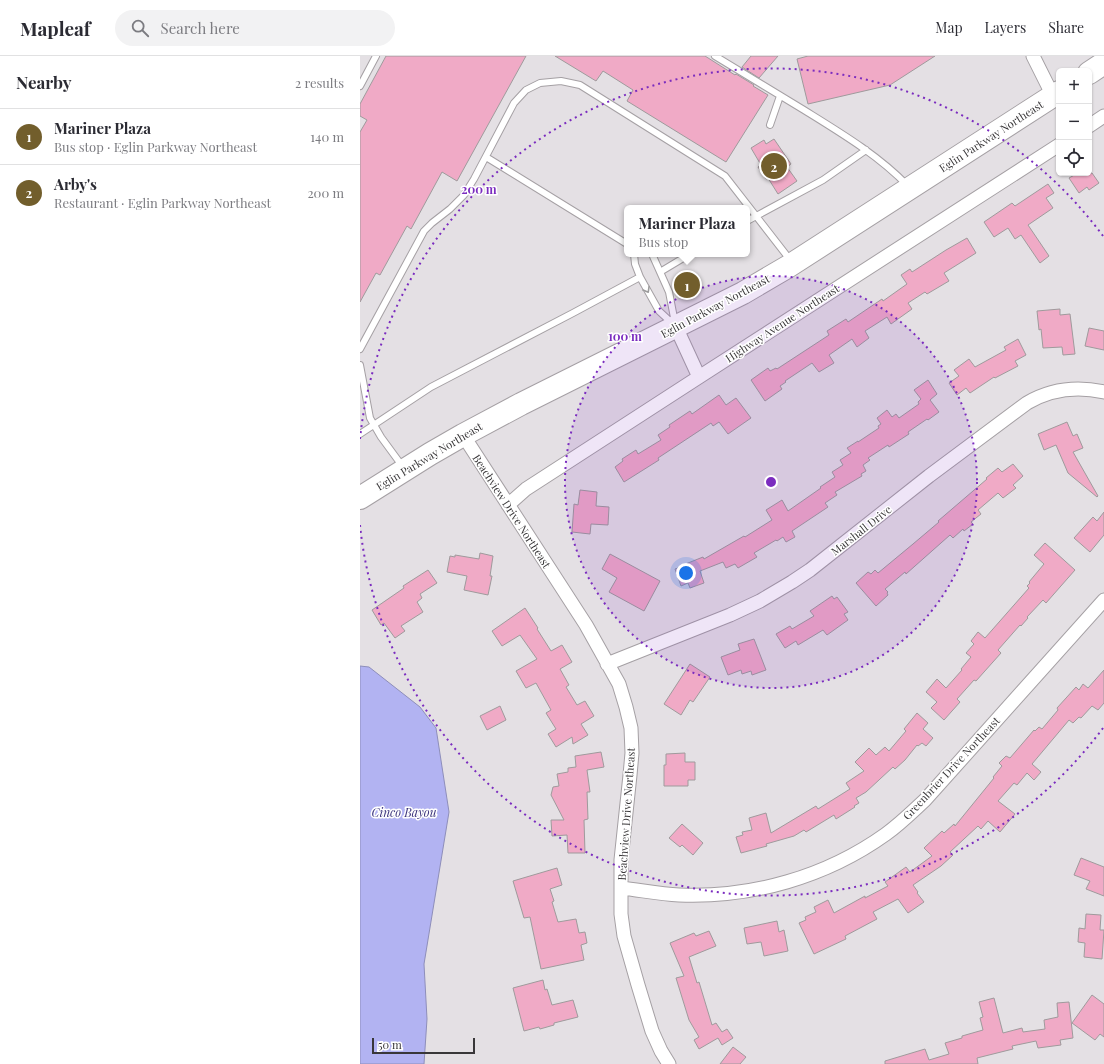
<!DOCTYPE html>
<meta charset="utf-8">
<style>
:root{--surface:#fff;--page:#f2f2f3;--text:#2b2b33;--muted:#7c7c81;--line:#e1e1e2;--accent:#725e2c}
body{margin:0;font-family:"Playfair Display",serif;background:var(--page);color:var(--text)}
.controls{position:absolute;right:12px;top:12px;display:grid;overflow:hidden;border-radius:6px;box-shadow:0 1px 3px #0004}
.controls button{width:36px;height:36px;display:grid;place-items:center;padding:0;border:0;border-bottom:1px solid var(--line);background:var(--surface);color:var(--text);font:20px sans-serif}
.scale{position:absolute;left:12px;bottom:10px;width:103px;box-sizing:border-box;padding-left:4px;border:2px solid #393739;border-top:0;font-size:11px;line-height:14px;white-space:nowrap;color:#393739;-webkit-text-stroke:3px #fff;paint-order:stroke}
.you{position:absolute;left:326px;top:517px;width:14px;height:14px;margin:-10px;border:3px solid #fff;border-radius:50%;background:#1a73e8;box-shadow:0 0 0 6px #1a73e833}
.badge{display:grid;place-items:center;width:26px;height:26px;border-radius:50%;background:var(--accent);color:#fff;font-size:13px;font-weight:700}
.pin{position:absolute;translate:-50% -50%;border:2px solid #fff;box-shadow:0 1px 4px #0006}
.popup{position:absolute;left:264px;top:149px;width:126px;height:52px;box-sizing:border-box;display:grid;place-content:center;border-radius:6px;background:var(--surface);filter:drop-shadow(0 1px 3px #0005);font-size:13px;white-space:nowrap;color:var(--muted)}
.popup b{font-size:15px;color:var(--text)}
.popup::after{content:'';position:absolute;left:50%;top:100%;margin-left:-8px;border:8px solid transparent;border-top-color:var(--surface)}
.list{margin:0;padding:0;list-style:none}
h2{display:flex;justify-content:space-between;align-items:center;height:52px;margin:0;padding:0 16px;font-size:17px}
h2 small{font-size:13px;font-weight:400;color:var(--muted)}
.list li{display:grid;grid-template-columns:26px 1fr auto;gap:12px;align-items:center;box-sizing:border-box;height:56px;padding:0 16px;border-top:1px solid var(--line)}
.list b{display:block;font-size:15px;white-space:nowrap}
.list p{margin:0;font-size:13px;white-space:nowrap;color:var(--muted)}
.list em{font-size:13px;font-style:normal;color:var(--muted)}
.icon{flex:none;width:22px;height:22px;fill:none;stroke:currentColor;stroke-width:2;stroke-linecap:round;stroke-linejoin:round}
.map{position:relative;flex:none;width:744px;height:1008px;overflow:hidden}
header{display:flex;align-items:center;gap:24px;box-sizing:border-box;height:56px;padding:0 20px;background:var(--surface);border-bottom:1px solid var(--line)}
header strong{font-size:19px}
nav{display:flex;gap:22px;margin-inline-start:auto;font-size:14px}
.search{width:280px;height:36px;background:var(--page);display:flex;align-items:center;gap:10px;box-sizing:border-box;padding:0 14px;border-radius:22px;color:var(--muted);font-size:15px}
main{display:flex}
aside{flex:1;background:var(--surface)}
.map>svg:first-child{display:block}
</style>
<header>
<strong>Mapleaf</strong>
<div class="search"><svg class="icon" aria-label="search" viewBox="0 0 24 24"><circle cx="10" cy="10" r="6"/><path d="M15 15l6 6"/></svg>Search here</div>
<nav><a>Map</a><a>Layers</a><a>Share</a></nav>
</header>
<main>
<aside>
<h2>Nearby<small>2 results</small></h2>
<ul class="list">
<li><span class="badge">1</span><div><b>Mariner Plaza</b><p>Bus stop · Eglin Parkway Northeast</p></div><em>140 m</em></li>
<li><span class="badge">2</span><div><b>Arby's</b><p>Restaurant · Eglin Parkway Northeast</p></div><em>200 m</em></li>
</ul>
</aside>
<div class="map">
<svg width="744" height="1008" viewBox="0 0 744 1008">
<rect width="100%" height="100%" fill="#e4e0e4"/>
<!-- water -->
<path fill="#b2b3f2" stroke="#8e8eba" d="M 0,610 L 9,611 L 60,651 L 76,672 L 89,756 L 64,908 L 67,963 L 64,1008 L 0,1008 Z"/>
<!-- building -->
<path fill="#f0aac6" stroke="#9f9a9c" d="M 26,0 L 166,0 L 97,125 L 82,116 L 51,173 L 47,170 L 20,219 L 16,217 L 0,246 L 0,76 L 7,64 L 0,60 L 0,48 Z
M 195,0 L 345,0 L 375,19 L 376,18 L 394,29 L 393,30 L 408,39 L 366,106 L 267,45 L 273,34 L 243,15 L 236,25 Z
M 391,0 L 418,0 L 399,22 L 382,11 Z
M 448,0 L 575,0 L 530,29 L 448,48 L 437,3 Z
M 414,83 L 431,108 L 427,111 L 437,125 L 418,138 L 408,122 L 406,123 L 398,111 L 401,109 L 391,92 L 404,84 L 406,88 Z
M 718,117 L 732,117 L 739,127 L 729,134 L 727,131 L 719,137 L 709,122 Z
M 688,128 L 694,137 L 686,142 L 693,152 L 668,169 L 689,200 L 680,207 L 661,179 L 655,183 L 648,172 L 634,181 L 624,166 L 652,147 L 655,150 Z
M 607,182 L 616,197 L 584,217 L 589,225 L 567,238 L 565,236 L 548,247 L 552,253 L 531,268 L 527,261 L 505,275 L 509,282 L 497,291 L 492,283 L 469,299 L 474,307 L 459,316 L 452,307 L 425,325 L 426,326 L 420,330 L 422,333 L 405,345 L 391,324 L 408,312 L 410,315 L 416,312 L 417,313 L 469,279 L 467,275 L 486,263 L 488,266 L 522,243 L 523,245 L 547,228 L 541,219 L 550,213 L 552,216 L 586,194 Z
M 700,253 L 700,259 L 710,258 L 715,298 L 703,299 L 702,291 L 683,292 L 681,273 L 679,274 L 677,255 Z
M 729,272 L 744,275 L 744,294 L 725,290 Z
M 658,283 L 666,299 L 655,305 L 658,310 L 635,322 L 634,321 L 610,337 L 606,332 L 597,339 L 589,327 L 599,320 L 594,314 L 609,303 L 615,311 L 646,294 L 644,291 Z
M 568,324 L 577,338 L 570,344 L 579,356 L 568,364 L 567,363 L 548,376 L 549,378 L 529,391 L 528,389 L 508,402 L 510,404 L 503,409 L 506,415 L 501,418 L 502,420 L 475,436 L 477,439 L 465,447 L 468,451 L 432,475 L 435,481 L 426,486 L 423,481 L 417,485 L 416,484 L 394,497 L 397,501 L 378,512 L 375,508 L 366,512 L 363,506 L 340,515 L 344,527 L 330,532 L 328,527 L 321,530 L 315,513 L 324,510 L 323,509 L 343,501 L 344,503 L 384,480 L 385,481 L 412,464 L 406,454 L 422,444 L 428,455 L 461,432 L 460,431 L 475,421 L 472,416 L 483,409 L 480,404 L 491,397 L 487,392 L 498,385 L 498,386 L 519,372 L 518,370 L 521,368 L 517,362 L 527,354 L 532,361 L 536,358 L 539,362 L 559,348 L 558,346 L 561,343 L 554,334 Z
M 359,339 L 366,349 L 376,342 L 391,362 L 368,378 L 359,366 L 353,370 L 351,367 L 298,402 L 299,404 L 264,426 L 255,411 L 263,405 L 262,403 L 276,394 L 278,398 L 301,384 L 298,379 L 310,371 L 309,369 L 330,355 L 332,358 Z
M 707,366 L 713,380 L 717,378 L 723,392 L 713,396 L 738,440 L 737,441 L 708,417 L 696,389 L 684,394 L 678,378 Z
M 653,408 L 663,420 L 653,429 L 656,432 L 643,442 L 638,437 L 618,454 L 621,458 L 611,466 L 613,468 L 604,475 L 603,473 L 593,482 L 590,479 L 546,518 L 545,516 L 525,533 L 528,536 L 527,537 L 528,539 L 516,550 L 496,527 L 508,516 L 511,518 L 515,514 L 518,517 L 553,488 L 579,466 L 578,465 L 627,423 L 626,422 L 638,412 L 642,416 Z
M 220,434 L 237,436 L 236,450 L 249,451 L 248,469 L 231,468 L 230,478 L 212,476 L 214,448 L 218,449 Z
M 744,456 L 744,479 L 730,496 L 714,482 L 733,461 L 737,465 Z
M 685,487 L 715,514 L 686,547 L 683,544 L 667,561 L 668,562 L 661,570 L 660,569 L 638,594 L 641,597 L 616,625 L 614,624 L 597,643 L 600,646 L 584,664 L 571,652 L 577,646 L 566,636 L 577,623 L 586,632 L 602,614 L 601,613 L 611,601 L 606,597 L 614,588 L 611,585 L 618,576 L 625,582 L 669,532 L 667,530 L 670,527 L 669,526 L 684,508 L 674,499 Z
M 120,497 L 133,500 L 130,520 L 132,520 L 128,539 L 104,534 L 107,520 L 87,516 L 90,500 L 95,501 L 95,499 L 119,503 Z
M 250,498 L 300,525 L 284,555 L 249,536 L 257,522 L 242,513 Z
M 68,514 L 77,527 L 60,538 L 62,542 L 57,546 L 63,556 L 41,570 L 45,575 L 35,582 L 24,567 L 21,569 L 12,554 L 44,532 L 43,530 Z
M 472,540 L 474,543 L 477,541 L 488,556 L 484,558 L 488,564 L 467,579 L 463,574 L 438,589 L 436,585 L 425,592 L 416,578 L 430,570 L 432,573 L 454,560 L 450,555 Z
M 165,552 L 178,572 L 177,573 L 191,595 L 202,589 L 212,606 L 200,613 L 209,629 L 206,631 L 217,649 L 225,645 L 234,660 L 221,668 L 228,679 L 213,688 L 212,681 L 196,691 L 188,678 L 196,673 L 186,657 L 191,654 L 176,627 L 166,632 L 156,615 L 177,603 L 160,579 L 142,590 L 132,575 Z
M 394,583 L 406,614 L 392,619 L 391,615 L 382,618 L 381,614 L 368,619 L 361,601 L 380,594 L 378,588 Z
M 330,608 L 350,621 L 333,646 L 330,644 L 321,659 L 304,648 Z
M 744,614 L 744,647 L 738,654 L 732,650 L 721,662 L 719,661 L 713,667 L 709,664 L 672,708 L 681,716 L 674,724 L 667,717 L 657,729 L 654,727 L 638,745 L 655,758 L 640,776 L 628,765 L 621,773 L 618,770 L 590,796 L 593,799 L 581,810 L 553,829 L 558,836 L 557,837 L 564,846 L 548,857 L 538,843 L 513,856 L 517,863 L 485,880 L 486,883 L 454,898 L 439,867 L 446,864 L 445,861 L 456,856 L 454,851 L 468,844 L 474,857 L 505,840 L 505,842 L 528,830 L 525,826 L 546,811 L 550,816 L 572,800 L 564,792 L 582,775 L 584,777 L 594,768 L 595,770 L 634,722 L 633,721 L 642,710 L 639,707 L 646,700 L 650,702 L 674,674 L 675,675 L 679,671 L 682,673 L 698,654 L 697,652 L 716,631 L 719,634 L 723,628 L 728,632 Z
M 140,650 L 146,664 L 127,674 L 120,660 Z
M 557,657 L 568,667 L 563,673 L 573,682 L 566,690 L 562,687 L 558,690 L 557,689 L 545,704 L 535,713 L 533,711 L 506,736 L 496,742 L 499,747 L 494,750 L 495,751 L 476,763 L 474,759 L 446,776 L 444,774 L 434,780 L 406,788 L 407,790 L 381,797 L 376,781 L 383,779 L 382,776 L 392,774 L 389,762 L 406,757 L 411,777 L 456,750 L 458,753 L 490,733 L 486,727 L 504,715 L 495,706 L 509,692 L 516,699 L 525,691 L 529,695 L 546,675 L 544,673 Z
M 241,696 L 244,711 L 227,714 L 230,736 L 227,736 L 228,763 L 224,764 L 225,797 L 208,797 L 207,779 L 192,780 L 191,764 L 204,764 L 191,739 L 193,731 L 199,730 L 197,718 L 208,716 L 208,712 L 216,711 L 215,700 Z
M 325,697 L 325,706 L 335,706 L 335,724 L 328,724 L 328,730 L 304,730 L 304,709 L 306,709 L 306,698 Z
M 322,768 L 343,787 L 333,799 L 322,789 L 320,791 L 309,782 Z
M 721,802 L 744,811 L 744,840 L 726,833 L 730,825 L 714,819 Z
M 197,812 L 202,829 L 190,833 L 194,845 L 192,846 L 198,866 L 216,863 L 219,877 L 225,876 L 227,887 L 221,889 L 224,904 L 181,913 L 170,861 L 164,862 L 153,825 Z
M 726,858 L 741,859 L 740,874 L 744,874 L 742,903 L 724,901 L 725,887 L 718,886 L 719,872 L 725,873 Z
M 417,865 L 419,876 L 424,874 L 428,895 L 404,900 L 401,886 L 387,888 L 384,872 Z
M 349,875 L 356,890 L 329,901 L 337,927 L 339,926 L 352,969 L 356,967 L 362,976 L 367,973 L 373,982 L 362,989 L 358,982 L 339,993 L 334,984 L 339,981 L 329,964 L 316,922 L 324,920 L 310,887 L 334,877 L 336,880 Z
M 183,924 L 185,934 L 187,933 L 192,949 L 213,944 L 218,961 L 194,967 L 194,969 L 180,973 L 179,971 L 164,975 L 153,932 Z
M 732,939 L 744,948 L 744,981 L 740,978 L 735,984 L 712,967 Z
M 634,942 L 643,977 L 662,972 L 663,976 L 685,973 L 684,964 L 698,961 L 697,947 L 709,946 L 713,982 L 700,984 L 701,989 L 678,992 L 676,985 L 652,990 L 653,993 L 617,1002 L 618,1008 L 525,1008 L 525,1005 L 565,993 L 569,1004 L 589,998 L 585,987 L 602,982 L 602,980 L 623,974 L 620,962 L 623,961 L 619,946 Z
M 373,991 L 386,1001 L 380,1008 L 360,1008 Z"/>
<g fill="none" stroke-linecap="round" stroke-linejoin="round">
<!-- lane casing -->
<g stroke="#a5a0a4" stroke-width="8">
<path id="lane" d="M 355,0 C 385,18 414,36 444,54 C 481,77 518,99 548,130
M 0,30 L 16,0
M 410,69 L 420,40
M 126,101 L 267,188
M 387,165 L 463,124 L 506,94
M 274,198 L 275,208 L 280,221 L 299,255 L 313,268
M 292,198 L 309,236 L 315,267
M 300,216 L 330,198
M 0,293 L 64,175 L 72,167 L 90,153 L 104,139 L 114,123 L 154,47 L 166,34 L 180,27 L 201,25 L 220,29 L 365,120 L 431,205
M 0,309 L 10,362 L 21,381 L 43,411
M 0,378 L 71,331 L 213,257 L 280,221"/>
</g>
<!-- street casing -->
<g stroke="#a5a0a4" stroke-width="15">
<path id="street" d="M 673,0 L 693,40
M 729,70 L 744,60
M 316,271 L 339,321
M 103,379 L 226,569 L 259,628 L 266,651 L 271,672 L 272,697 L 270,719 L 261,804 L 261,858 L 264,880 L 278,929 L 292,975 L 301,995 L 309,1008
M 148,449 L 166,433 L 339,321 L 699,89
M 247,608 L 370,559 L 400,545 L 432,526 L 450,514 L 569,420 L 667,347 C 691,333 717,330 744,336
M 261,832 C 280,834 299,838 319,839 C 392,842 466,821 526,778 C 540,768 552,756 565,744 L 744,544"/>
</g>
<!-- highway casing -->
<g stroke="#a5a0a4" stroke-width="24">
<path id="highway" d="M 729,17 L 744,7
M 0,442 L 70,398 L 103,379 L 161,348 L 383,237 L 429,210 L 699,36"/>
</g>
<!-- lane -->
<use href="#lane" stroke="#fff" stroke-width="6"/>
<!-- street -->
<use href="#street" stroke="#fff" stroke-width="13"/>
<!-- highway -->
<use href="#highway" stroke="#fff" stroke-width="22"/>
</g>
<!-- one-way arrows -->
<defs><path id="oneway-chevron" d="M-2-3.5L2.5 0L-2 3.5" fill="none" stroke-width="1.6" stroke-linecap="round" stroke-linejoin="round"/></defs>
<use stroke="#9c9b9c" href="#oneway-chevron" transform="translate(287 234) rotate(60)"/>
<!-- distance rings -->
<circle cx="411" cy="426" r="206" fill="#7b2cbf" fill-opacity=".12"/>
<g fill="none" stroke="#7b2cbf" stroke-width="2" stroke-dasharray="2 4">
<circle cx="411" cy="426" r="206"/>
<path d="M743 672A413 413 0 0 1 0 469M0 383A413 413 0 0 1 743 180"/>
</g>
<g text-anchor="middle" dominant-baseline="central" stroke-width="3" stroke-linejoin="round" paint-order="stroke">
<!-- street labels -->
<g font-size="11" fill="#393739" stroke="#fff">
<text transform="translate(631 80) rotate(-33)">Eglin Parkway Northeast</text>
<text transform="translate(355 250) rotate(-28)">Eglin Parkway Northeast</text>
<text transform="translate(422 267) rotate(-33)">Highway Avenue Northeast</text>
<text transform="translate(69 400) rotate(-31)">Eglin Parkway Northeast</text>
<text transform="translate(152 455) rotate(57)">Beachview Drive Northeast</text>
<text transform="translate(501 474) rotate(-38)">Marshall Drive</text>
<text transform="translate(591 712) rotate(-47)">Greenbrier Drive Northeast</text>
<text transform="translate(266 758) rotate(-86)">Beachview Drive Northeast</text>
</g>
<!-- water labels -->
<g font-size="12" font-style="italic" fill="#3d367e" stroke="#fff">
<text x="44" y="756">Cinco Bayou</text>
</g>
</g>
<circle cx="411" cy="426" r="6" fill="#7b2cbf" stroke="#fff" stroke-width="2"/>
<g font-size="12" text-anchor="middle" font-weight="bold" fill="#7b2cbf" stroke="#fff" stroke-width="3" stroke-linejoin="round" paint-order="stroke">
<text x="119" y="138">200 m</text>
<text x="265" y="285">100 m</text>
</g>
</svg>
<div class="controls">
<button>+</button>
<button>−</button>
<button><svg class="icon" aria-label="locate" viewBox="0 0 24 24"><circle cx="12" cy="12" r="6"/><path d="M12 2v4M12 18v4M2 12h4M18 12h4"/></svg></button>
</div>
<div class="scale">50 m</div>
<div class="you"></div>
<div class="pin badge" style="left:327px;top:229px">1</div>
<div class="popup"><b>Mariner Plaza</b>Bus stop</div>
<div class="pin badge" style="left:414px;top:110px">2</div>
</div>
</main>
